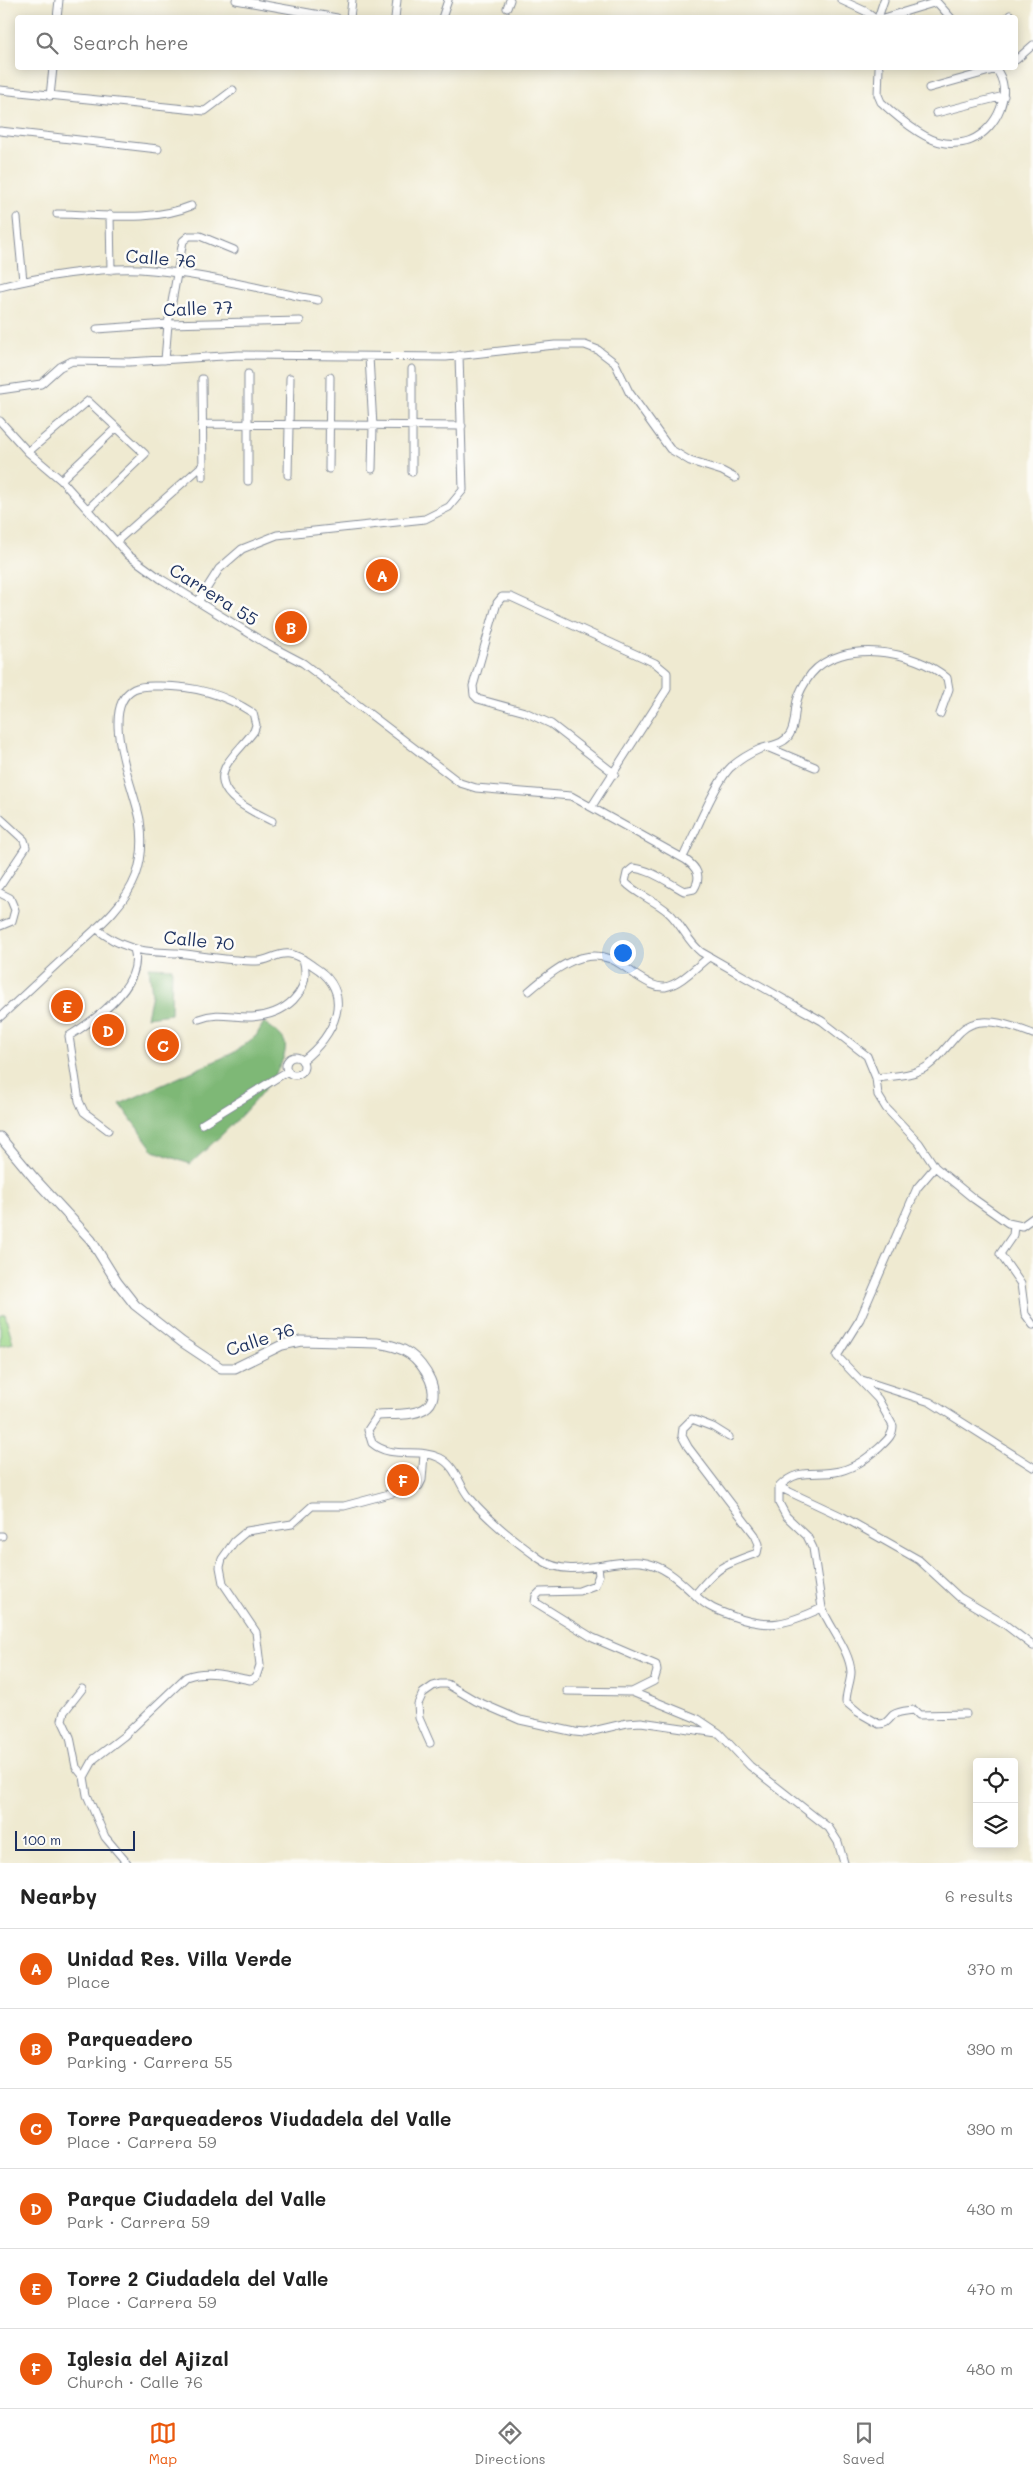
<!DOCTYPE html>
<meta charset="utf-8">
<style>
:root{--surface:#fff;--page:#f6f6f6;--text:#222;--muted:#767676;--line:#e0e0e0;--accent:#ea580c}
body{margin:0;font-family:Mali,sans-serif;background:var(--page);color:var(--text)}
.controls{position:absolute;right:15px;bottom:15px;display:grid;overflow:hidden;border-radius:5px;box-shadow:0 2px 12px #0003}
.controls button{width:45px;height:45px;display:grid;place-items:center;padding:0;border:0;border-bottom:1px solid var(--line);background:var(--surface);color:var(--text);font:25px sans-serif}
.scale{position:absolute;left:15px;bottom:12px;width:120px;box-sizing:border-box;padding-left:5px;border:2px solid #1b2f5e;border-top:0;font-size:14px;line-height:18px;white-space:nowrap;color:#1b2f5e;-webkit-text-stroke:4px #fdfcf7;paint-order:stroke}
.you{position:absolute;left:622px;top:952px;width:18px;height:18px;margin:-12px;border:4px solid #fff;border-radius:50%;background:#1a73e8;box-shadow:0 0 0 8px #1a73e833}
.badge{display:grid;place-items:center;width:32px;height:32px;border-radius:50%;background:var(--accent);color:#fff;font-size:16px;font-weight:700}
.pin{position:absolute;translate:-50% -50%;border:2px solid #fff;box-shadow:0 1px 5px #0006}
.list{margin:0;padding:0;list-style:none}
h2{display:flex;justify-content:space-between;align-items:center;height:65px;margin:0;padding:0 20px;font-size:21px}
h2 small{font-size:16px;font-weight:400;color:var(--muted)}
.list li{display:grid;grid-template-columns:32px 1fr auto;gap:15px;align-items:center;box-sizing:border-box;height:80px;padding:0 20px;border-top:1px solid var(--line)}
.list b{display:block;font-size:19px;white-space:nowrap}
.list p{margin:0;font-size:16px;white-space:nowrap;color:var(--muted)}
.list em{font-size:16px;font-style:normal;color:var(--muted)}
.icon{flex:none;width:28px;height:28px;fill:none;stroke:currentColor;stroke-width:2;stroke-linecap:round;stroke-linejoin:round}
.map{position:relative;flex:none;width:1033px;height:1863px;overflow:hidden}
.search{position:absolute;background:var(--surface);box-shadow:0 2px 12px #0003;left:15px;right:15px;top:15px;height:55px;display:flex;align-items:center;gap:12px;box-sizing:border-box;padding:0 18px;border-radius:5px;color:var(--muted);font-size:19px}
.sheet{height:545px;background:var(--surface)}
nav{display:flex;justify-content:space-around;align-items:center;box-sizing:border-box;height:70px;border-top:1px solid var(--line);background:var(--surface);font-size:14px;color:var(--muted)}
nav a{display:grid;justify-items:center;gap:2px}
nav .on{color:var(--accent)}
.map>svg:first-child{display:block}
</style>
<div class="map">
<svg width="1033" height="1863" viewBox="0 0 1033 1863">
<rect width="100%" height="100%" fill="#fdfcf7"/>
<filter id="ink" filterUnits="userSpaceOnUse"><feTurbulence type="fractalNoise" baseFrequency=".02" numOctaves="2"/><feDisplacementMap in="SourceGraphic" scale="10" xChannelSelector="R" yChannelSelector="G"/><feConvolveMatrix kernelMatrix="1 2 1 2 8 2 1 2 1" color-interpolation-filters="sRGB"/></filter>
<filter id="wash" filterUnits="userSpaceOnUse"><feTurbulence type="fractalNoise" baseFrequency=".0096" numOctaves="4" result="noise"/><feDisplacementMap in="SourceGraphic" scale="20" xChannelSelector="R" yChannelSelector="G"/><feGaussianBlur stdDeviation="1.12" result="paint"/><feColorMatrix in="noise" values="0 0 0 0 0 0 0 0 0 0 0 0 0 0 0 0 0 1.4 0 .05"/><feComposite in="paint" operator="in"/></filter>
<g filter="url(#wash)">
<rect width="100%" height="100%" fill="#efead1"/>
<!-- green -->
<path fill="#9dd78a" stroke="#5c8374" d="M 115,1021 L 118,1028 L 109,1035 L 99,1037 L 96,1034 Z
M 5,1314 L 13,1343 L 0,1346 L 0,1316 Z"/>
<!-- forest -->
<path fill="#7eb876" stroke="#4c746a" d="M 149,967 L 172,968 L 171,1014 L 147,1017 L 152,994 Z
M 264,1022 C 270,1027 284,1036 285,1043 C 292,1074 213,1143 190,1164 L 154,1151 L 120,1104 L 233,1053 L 256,1036 Z"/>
</g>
<g filter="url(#ink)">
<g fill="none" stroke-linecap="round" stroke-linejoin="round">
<!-- minor casing -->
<g stroke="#858c98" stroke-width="9">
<path id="minor" d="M 236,0 L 337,18
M 841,0 L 865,11 L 874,18
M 935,0 L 951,18
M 507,8 L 510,0
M 57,18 L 59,0
M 350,18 L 352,0
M 395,18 L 397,0
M 442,18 L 448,0
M 878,18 L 884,0
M 884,18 L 937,2
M 1008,18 L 1010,15
M 1016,60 L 1033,45
M 879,68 L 878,95 L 881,102 C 895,115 925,141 945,143 C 951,144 965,143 971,140 C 997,129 1015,91 995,68
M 929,88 L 997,69
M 0,90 L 205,111 L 233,90
M 50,96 L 53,68
M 936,113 L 1004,96
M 0,131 L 158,149
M 57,214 C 100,214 150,223 191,206
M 110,215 L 111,270
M 17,218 L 23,281
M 0,287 C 37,277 102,267 140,269 C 200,273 259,289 318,300
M 97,329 L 168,324 L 300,321
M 369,357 L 373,426 L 372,469
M 165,360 L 168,324 L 183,241 L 189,236 L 200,236 L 234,250
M 412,369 L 412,472
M 202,379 L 203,477
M 0,390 L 41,384 L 60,367 L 72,361 L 129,362 L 239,355 L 446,357 L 555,345 L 585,345 L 598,350 L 615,363 L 629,392 L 670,449 L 690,461 L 722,471 L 735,478
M 0,421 L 28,452 L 61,480 L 128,555 L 161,579 L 265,643 L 303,663 L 460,783 L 476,788 L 571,796 L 686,860 C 697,868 702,876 694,889 L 684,891 C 667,882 652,870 633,868 L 627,873 L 625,882 C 637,895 655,900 668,912 C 681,923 687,941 701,952 L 822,1021 L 867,1056 L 876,1078 C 893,1076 913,1076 928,1066 C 941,1056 949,1043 960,1032 C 979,1012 1012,1026 1033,1034
M 202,424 L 462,426
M 28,452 L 88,401 L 145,454 L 88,509
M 329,469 L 330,377
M 288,475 L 290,378
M 61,480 L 116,428
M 248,481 L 248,374
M 117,541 L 203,465
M 198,602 L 219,569 L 242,549 L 277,535 L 425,519 L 449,507 L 463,490 L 459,355
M 767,747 L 815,767
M 592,806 L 667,689 L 667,673 L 655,663 L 511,597 L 502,597 L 497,603 L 473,686 L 474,695 L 478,699 L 525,712 L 551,724 L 615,774
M 0,818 L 24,840 L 26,847 L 0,886
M 683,857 C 694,836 716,781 731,767 C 739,760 751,753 760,749 C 770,745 784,745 790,734 C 796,724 794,712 797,701 C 799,692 805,682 811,674 C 841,638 915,650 947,678 L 949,689 L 940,714
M 0,893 L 10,898 L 15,910 L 12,921 L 0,926
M 96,928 C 106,937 119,944 132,948 C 146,953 163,952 177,953 C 203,956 230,961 257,961 C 268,961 278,952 290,954 C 298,955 306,961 313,966 C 357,993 334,1036 302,1061
M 529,991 C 550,973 580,947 611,959 C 620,963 629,970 637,976 C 645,981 655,988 665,987 C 681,984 697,966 709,957
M 0,1017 C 23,996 46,974 69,953 C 93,931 124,908 136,876 C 142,859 143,839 140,820 C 135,790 97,708 134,689 C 142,685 152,686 160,686 C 195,686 224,694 253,713 L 256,725 L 254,731 C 246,742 234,753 227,764 C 209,794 252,811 272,821
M 199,1019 C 219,1011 232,1018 252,1017 C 284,1015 313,993 303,959
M286 1066a9 9 0 1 1 18 0a9 9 0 1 1-18 0Z
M 876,1078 L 878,1095 L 886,1108 L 919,1143 L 935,1167 L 974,1199 L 1008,1223 L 1022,1226 L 1033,1218
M 202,1124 L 288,1071
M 108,1130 L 84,1112 L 79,1101 L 69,1036 C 96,1019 145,985 134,949
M 1014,1226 L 1013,1235 L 1000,1254 L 1021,1284 L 1025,1314 L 1033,1325
M 862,1380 L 930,1402 L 1033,1467
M 378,1415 L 368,1430 L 372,1443 C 392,1460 418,1447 440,1458 C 456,1466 459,1485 469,1497 C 488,1520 516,1542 540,1559 C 569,1580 608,1559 640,1562 C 663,1564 680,1581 696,1596 C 707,1607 718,1611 732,1616 C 769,1630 787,1624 822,1608 L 813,1548 L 807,1536 L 786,1516 L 779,1503 L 779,1487 C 799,1466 815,1477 840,1471 C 856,1467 867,1458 879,1448 C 886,1441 893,1436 893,1426 L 878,1399 L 837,1356 L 860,1319 L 917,1188 L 935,1167
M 779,1487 L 843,1517 L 919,1560 L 959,1597 L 1003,1623 L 1033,1646
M 0,1536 L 2,1536
M 598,1567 L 599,1575 L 595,1585 L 579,1591 L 540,1592 L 536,1596 L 535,1602 L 593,1638 L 656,1665 L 657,1671 L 654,1681 L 632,1692 L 698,1719 L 719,1733 L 750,1766 L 829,1828 L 838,1842 L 844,1863
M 695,1595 C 718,1566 723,1565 757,1553 L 759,1544 L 755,1535 L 688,1447 L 682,1436 L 683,1428 L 692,1419 L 713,1427 L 729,1437
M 822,1608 C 830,1628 850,1651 851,1672 C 851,1681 846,1691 846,1702 L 858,1712 L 879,1724 C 887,1724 888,1720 893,1715 C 899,1711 907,1711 914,1710 L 919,1715 L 966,1714
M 82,1689 L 64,1712 L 62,1720 L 70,1737 L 76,1767 L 84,1777
M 567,1691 L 632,1692
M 430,1743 L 419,1718 L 418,1704 L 423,1693 L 433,1686 L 440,1684 L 447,1684 L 476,1701 L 520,1720 L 575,1732 L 585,1733 L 627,1723 L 641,1722 L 717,1733
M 127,1863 L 105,1837 L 87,1795 L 84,1777 L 94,1759 L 124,1736 L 186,1677 C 208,1669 229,1676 250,1680 L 256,1677 L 260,1665 L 256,1632 L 223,1583 L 220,1567 L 222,1559 L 234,1542 L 247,1531 L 292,1524 L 312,1506 L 344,1506 L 419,1486 L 422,1480 L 424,1454"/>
</g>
<!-- tertiary casing -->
<g stroke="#858c98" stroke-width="11">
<path id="tertiary" d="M 0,1137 L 34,1178 L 91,1240 L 117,1282 L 135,1305 L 182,1342 L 221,1368 L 235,1368 L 282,1345 L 301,1341 L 377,1343 C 389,1345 400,1347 410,1354 C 423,1363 446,1396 424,1409 C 412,1416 391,1414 378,1415"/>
</g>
<!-- minor -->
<use href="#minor" stroke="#fff" stroke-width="7"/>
<!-- tertiary -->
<use href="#tertiary" stroke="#fff" stroke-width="9"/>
</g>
</g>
<g text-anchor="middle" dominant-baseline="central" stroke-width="5" stroke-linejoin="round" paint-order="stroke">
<!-- street labels -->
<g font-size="18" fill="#1b2f5e" stroke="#fdfcf7">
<text transform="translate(161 258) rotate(5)">Calle 76</text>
<text transform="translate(198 308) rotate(-2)">Calle 77</text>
<text transform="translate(214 594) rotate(32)">Carrera 55</text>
<text transform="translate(199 940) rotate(6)">Calle 70</text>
<text transform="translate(260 1339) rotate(-18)">Calle 76</text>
</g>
</g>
</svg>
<div class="controls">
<button><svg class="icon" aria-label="locate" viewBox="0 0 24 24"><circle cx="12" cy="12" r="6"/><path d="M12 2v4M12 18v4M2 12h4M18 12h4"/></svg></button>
<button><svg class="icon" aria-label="layers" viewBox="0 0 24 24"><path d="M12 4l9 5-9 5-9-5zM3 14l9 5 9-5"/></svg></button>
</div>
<div class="scale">100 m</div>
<div class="you"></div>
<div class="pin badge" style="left:382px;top:575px">A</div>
<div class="pin badge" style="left:291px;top:627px">B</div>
<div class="pin badge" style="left:163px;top:1045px">C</div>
<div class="pin badge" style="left:108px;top:1030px">D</div>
<div class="pin badge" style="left:67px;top:1006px">E</div>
<div class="pin badge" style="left:403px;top:1480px">F</div>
<div class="search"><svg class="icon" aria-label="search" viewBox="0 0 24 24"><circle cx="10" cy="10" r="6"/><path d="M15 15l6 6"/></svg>Search here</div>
</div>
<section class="sheet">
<h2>Nearby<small>6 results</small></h2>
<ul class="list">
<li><span class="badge">A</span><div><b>Unidad Res. Villa Verde</b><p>Place</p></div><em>370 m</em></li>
<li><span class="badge">B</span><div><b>Parqueadero</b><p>Parking · Carrera 55</p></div><em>390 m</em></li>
<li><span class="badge">C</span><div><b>Torre Parqueaderos Viudadela del Valle</b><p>Place · Carrera 59</p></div><em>390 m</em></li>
<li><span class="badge">D</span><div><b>Parque Ciudadela del Valle</b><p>Park · Carrera 59</p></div><em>430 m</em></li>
<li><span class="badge">E</span><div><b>Torre 2 Ciudadela del Valle</b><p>Place · Carrera 59</p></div><em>470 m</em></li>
<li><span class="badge">F</span><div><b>Iglesia del Ajizal</b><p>Church · Calle 76</p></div><em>480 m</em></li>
</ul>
</section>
<nav>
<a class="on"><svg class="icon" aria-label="map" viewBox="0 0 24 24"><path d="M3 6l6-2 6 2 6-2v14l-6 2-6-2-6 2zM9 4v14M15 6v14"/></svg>Map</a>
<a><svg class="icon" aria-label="directions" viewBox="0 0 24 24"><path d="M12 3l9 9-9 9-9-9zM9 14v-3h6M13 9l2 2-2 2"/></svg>Directions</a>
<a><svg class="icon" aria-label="saved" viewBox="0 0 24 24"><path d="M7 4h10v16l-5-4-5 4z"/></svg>Saved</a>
</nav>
